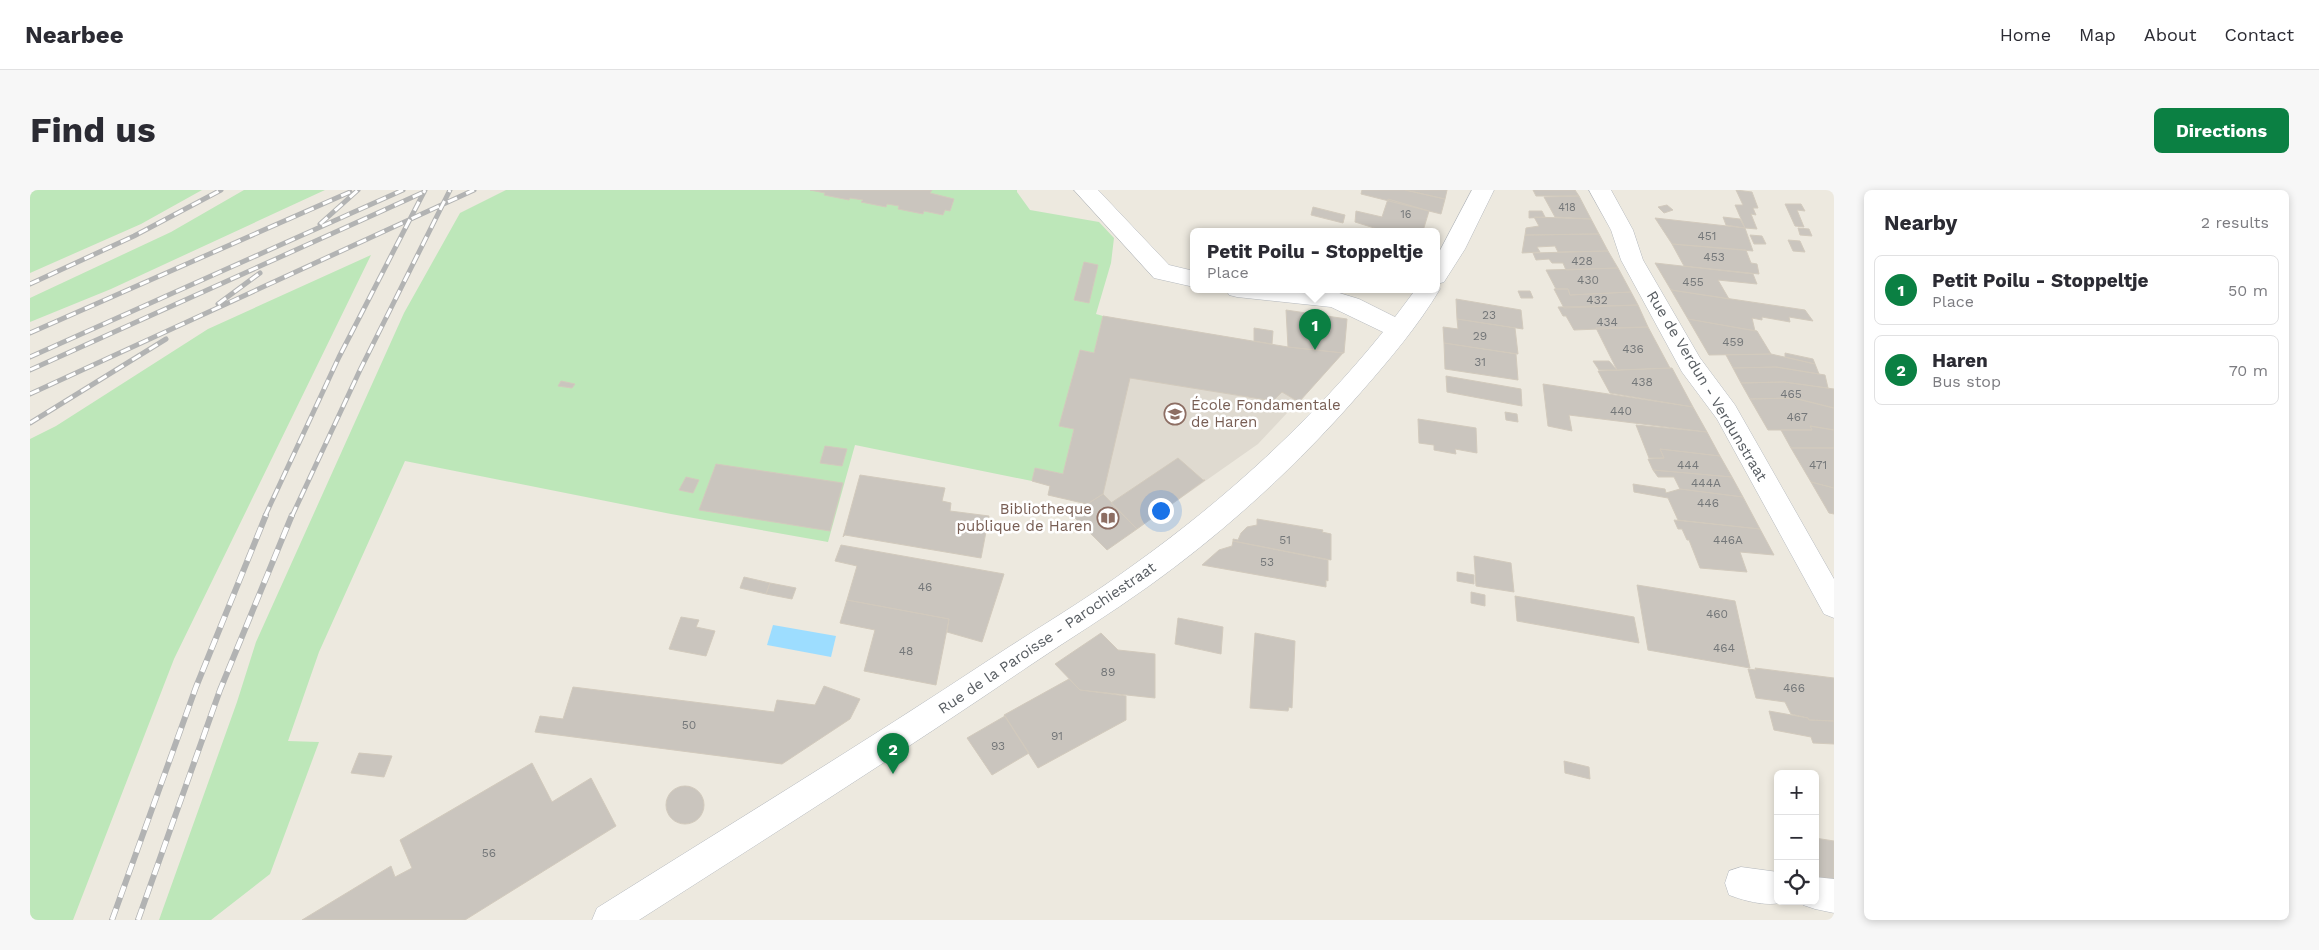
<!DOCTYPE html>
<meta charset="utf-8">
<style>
:root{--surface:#fff;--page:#f7f7f7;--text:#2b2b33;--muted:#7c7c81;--line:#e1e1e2;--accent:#0b8043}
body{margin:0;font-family:"Work Sans",sans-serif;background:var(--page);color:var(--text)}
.controls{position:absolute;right:15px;bottom:15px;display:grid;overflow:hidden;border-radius:8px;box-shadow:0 2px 8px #0003}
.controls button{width:45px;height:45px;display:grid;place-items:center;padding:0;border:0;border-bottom:1px solid var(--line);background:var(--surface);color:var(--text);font:25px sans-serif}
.you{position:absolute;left:1130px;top:320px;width:18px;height:18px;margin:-12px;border:4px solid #fff;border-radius:50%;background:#1a73e8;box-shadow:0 0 0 8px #1a73e833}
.badge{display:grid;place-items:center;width:32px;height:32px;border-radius:50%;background:var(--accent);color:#fff;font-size:16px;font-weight:700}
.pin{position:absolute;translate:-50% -41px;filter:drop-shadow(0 1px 2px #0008)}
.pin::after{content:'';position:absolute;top:26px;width:18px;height:15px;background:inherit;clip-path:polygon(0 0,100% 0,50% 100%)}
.popup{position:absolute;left:1160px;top:38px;width:250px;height:65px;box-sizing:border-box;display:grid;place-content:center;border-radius:8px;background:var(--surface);filter:drop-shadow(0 1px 4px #0005);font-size:16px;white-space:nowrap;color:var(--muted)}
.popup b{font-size:19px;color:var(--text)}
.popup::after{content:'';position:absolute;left:50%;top:100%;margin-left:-10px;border:10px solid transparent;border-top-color:var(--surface)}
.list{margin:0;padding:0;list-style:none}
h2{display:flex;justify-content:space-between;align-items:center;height:65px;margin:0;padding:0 20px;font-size:21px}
h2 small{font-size:16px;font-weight:400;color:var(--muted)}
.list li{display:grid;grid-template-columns:32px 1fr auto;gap:15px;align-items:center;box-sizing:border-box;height:70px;margin:0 10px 10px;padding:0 10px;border:1px solid var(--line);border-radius:8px}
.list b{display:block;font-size:19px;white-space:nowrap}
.list p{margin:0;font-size:16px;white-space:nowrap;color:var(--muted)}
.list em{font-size:16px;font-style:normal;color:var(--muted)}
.icon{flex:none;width:28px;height:28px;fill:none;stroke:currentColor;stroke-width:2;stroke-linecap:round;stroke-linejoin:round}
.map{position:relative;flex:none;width:1804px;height:730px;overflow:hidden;border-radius:8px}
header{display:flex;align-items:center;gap:30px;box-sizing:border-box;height:70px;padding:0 25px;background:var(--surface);border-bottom:1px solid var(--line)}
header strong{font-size:24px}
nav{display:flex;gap:28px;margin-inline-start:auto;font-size:18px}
.intro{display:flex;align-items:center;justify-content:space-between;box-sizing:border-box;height:120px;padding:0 30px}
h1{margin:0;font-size:35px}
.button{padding:12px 22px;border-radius:8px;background:var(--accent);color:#fff;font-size:18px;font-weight:700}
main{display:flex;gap:30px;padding:0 30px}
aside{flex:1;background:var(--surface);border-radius:8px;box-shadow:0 2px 8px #0003}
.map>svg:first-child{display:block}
</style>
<header>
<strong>Nearbee</strong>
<nav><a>Home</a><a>Map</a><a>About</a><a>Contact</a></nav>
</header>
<div class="intro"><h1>Find us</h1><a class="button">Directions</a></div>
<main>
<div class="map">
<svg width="1804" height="730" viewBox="0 0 1804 730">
<rect width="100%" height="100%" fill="#ede9df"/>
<!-- education -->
<path fill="#dfdad0" d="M 1073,126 L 1258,157 L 1313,163 L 1228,254 L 1107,339 L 1073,305 L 1057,314 L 1018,305 L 1020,296 L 1002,291 L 1005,278 L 1033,284 L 1029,236 L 1050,160 L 1064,163 Z"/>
<!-- green -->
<path fill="#bde7b9" d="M 0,0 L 172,0 L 111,34 L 0,83 Z
M 214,0 L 295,0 L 81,99 L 0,132 L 0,108 L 141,42 Z
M 476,0 L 987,0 L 987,2 L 1000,20 L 1069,32 L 1084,48 L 1081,73 L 1066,124 L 1073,126 L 1064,163 L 1050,160 L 1030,235 L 1044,239 L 1033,284 L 1005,278 L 1002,291 L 825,255 L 798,352 L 641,324 L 375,271 L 289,462 L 258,551 L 289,552 L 240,684 L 181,730 L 129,730 L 207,512 L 226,452 L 374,123 L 430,23 Z
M 341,65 L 144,469 L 43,730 L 0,730 L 0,249 L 26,236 L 178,139 Z"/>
<!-- water -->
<path fill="#9dddff" d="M 743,435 L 806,446 L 801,467 L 737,455 Z"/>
<!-- building -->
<path fill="#cac5be" stroke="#d2cabd" d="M 780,0 L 902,0 L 900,3 L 924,9 L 920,21 L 915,20 L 913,25 L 894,21 L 893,24 L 868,19 L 869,16 L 857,14 L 856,17 L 831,12 L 833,10 L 820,8 L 819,10 L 794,5 L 795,3 Z
M 1332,0 L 1375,0 L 1415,9 L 1411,24 L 1331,4 Z
M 1375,0 L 1417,0 L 1415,9 Z
M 1503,0 L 1545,0 L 1549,6 L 1506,6 Z
M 1706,0 L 1722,2 L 1728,18 L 1723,18 L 1726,25 L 1721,24 L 1727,39 L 1715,38 L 1705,15 L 1713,15 Z
M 1549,6 L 1561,29 L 1525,27 L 1514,7 Z
M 1358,9 L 1399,21 L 1393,41 L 1354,41 L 1325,32 L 1326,21 L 1352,27 Z
M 1755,14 L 1771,14 L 1775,21 L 1767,20 L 1774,37 L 1765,36 Z
M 1637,15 L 1643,20 L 1634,23 L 1628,17 Z
M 1283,17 L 1315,25 L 1313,33 L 1281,25 Z
M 1499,21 L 1512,21 L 1515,27 L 1499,28 Z
M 1504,27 L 1561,29 L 1569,44 L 1495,45 L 1496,38 L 1509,36 Z
M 1693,27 L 1710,29 L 1715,38 L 1696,35 Z
M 1625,28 L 1715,38 L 1723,61 L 1642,54 Z
M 1768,38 L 1779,39 L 1782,46 L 1770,45 Z
M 1569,44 L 1578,61 L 1528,62 L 1525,56 L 1507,57 L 1510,62 L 1492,63 L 1495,45 Z
M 1720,45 L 1732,46 L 1736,54 L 1724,54 Z
M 1758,50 L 1770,51 L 1775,62 L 1763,61 Z
M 1642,54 L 1716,60 L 1721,73 L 1727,74 L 1729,84 L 1654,76 Z
M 1578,61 L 1588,78 L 1536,80 L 1533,73 L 1522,73 L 1519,69 L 1506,70 L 1503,63 Z
M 1054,72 L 1068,75 L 1059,113 L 1044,110 Z
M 1625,73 L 1723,84 L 1727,94 L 1688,90 L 1699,109 L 1641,100 Z
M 1588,78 L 1601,102 L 1540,105 L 1538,99 L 1526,99 L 1516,80 Z
M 1524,99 L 1538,99 L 1540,105 L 1601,102 L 1608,115 L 1534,118 Z
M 1641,100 L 1775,120 L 1783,131 L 1759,127 L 1760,132 L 1732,127 L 1732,130 L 1722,128 L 1725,141 L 1658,129 Z
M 1488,101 L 1500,101 L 1503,108 L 1491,108 Z
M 1426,109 L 1491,120 L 1493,139 L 1427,129 Z
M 1608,115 L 1618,137 L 1544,140 L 1536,126 L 1533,126 L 1528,117 Z
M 1256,120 L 1317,129 L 1314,163 L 1258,157 Z
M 1073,126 L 1258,157 L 1313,163 L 1269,212 L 1252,202 L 1243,211 L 1100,188 L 1073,304 L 1057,314 L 1018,305 L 1020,296 L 1002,291 L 1005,278 L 1033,284 L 1044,239 L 1029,236 L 1050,160 L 1064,163 Z
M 1427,129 L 1485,138 L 1488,164 L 1414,153 L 1413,137 L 1428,139 Z
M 1658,129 L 1727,141 L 1741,164 L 1679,165 Z
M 1618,137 L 1640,178 L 1587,180 L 1566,138 Z
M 1224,138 L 1243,141 L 1242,154 L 1224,151 Z
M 1414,153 L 1486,164 L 1488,190 L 1415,179 Z
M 1755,163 L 1783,169 L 1785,174 L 1755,167 Z
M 1741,164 L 1785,174 L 1789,184 L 1746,177 L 1703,178 L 1696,165 Z
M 1563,171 L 1579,171 L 1587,180 L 1569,180 Z
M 1746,177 L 1795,185 L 1798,198 L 1754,192 L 1711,193 L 1703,178 Z
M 1642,178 L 1663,217 L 1580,203 L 1568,181 Z
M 1416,186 L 1491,199 L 1492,216 L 1417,202 Z
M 531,191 L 545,194 L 542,198 L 528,196 Z
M 1754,192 L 1804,199 L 1804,218 L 1764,208 L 1720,209 L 1711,193 Z
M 1513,194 L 1663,217 L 1677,242 L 1539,225 L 1542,241 L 1518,236 Z
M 1764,208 L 1804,218 L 1804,240 L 1780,236 L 1782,240 L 1738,240 L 1720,209 Z
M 1475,222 L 1487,224 L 1488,232 L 1476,230 Z
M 1388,229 L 1446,238 L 1447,263 L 1425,259 L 1426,264 L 1404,260 L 1404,255 L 1389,253 Z
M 1606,235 L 1677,242 L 1690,266 L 1630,259 L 1634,268 L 1619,268 Z
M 1780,236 L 1804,240 L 1804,258 L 1761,258 L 1751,240 L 1782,240 Z
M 795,256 L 817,259 L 812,276 L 790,273 Z
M 1761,258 L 1804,258 L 1804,298 L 1781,292 Z
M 1630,259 L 1690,266 L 1702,287 L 1623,280 L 1618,269 L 1634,268 Z
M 1148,268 L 1173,290 L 1175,290 L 1107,339 L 1081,313 Z
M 686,274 L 813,293 L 800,341 L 669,320 Z
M 1623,280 L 1702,287 L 1713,307 L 1650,299 L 1644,287 L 1628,287 Z
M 830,285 L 915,298 L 912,311 L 921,313 L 920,321 L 959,326 L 951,368 L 815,345 L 813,347 Z
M 656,287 L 669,290 L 663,303 L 649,300 Z
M 1781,292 L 1804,298 L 1804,324 L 1799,323 Z
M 1603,294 L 1635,299 L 1636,303 L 1650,299 L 1713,307 L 1730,339 L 1648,330 L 1638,308 L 1604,302 Z
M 1073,304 L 1107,339 L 1077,360 L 1042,325 L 1036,323 L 1048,315 L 1051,318 Z
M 1227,329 L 1293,340 L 1292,342 L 1301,344 L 1301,370 L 1203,351 L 1203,349 L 1208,350 L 1211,343 L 1217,337 L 1227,335 Z
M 1644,330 L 1730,339 L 1744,365 L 1710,362 L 1717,382 L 1670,378 L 1659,350 L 1657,350 L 1652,339 L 1648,339 Z
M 1203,351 L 1298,370 L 1298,391 L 1296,390 L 1296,397 L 1172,375 L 1189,360 L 1202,356 Z
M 811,355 L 974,384 L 952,452 L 917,442 L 919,429 L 817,410 L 827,376 L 805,371 Z
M 1444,366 L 1481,373 L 1484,402 L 1446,396 Z
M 1427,382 L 1444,385 L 1444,394 L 1427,391 Z
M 714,387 L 740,393 L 736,404 L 710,398 Z
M 740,393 L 766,398 L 762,409 L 736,404 Z
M 1607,395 L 1705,411 L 1720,478 L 1618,460 Z
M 1441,402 L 1455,405 L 1455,416 L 1441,413 Z
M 1485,406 L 1604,427 L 1609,453 L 1487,431 Z
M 817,410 L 919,429 L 906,495 L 834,481 L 845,440 L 810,433 Z
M 651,427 L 669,430 L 666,437 L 685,441 L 676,466 L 639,459 Z
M 1148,428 L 1193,437 L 1191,464 L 1145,454 Z
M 1071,443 L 1088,460 L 1125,464 L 1125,508 L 1050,500 L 1025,474 Z
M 1225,443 L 1265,451 L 1262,518 L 1259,517 L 1258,521 L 1220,518 Z
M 1725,478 L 1804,488 L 1804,531 L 1779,530 L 1778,528 L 1761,524 L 1755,512 L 1726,508 L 1718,479 L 1726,480 Z
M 1039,489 L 1050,500 L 1096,506 L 1096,530 L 1008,578 L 974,525 Z
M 794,496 L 830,509 L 820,529 L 752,574 L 505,542 L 510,526 L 533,529 L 543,497 L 744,522 L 747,510 L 785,515 Z
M 1739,521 L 1778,528 L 1779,530 L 1804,531 L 1804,554 L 1783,553 L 1781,547 L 1744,540 Z
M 975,526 L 999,563 L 962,585 L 937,548 Z
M 329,563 L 362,566 L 354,587 L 321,583 Z
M 1534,571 L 1559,577 L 1560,589 L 1535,583 Z
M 502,573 L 522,612 L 561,588 L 586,636 L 435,730 L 272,730 L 361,676 L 365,687 L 382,678 L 370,650 Z
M636 615a19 19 0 1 1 38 0a19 19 0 1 1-38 0Z
M 1785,648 L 1804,651 L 1804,689 L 1785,687 Z"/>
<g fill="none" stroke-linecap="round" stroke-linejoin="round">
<!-- street casing -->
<g stroke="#b5b9be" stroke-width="1">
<path id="street" d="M 1044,0 L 1068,0 L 1139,75 L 1164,81 L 1164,97 L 1124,88 Z
M 1442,0 L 1464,0 L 1435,59 L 1414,92 L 1407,94 L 1410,99 C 1388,136 1360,169 1332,201 C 1269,274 1197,340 1119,396 C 1080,424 1039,449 999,476 C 871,563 740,646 609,730 L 562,730 L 567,718 C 699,635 832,554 962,468 C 1009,437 1057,409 1102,376 C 1196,309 1281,231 1353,142 L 1301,117 L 1207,107 L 1199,105 L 1196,99 L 1296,99 L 1329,109 L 1365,127 L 1386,99 L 1406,99 L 1406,68 Z
M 1559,0 L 1581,0 L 1603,40 L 1613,70 L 1670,168 L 1705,215 L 1804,389 L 1804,428 L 1794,424 L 1687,229 L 1652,182 L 1591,70 L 1581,40 Z
M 1711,677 L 1748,682 L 1748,711 L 1756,711 C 1740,718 1715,711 1699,705 L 1695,693 L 1699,681 Z
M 1785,687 L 1804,689 L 1804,723 L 1785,719 L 1773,715 L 1772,711 L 1785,711 Z"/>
</g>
<!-- street -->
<use href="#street" fill="#fff" fill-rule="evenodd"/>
<!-- rail-far1 casing -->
<g stroke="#b2b3b3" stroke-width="5">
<path id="rail-far1" d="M 290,34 L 328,0
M 0,94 L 104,46 L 191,0
M 188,114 L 230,83
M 0,143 L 320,2
M 0,167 L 373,0
M 0,180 L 394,2
M 0,204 L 444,0
M 0,233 L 136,149
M 235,326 L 309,167 L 395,0
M 262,326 L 330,180 L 420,0"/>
</g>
<!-- rail casing -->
<g stroke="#b2b3b3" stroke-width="6">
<path id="rail" d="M 82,730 L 166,497 L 236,325
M 108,730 L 190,500 L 262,325"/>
</g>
<!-- rail-far1 -->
<use href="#rail-far1" stroke="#fff" stroke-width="3" stroke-dasharray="10" stroke-linecap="butt"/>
<!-- rail -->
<use href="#rail" stroke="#fff" stroke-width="4.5" stroke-dasharray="12" stroke-linecap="butt"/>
</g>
<!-- icons -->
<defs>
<g id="school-ring" transform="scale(1.125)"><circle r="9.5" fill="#fff" stroke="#8d6e63" stroke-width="1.5"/><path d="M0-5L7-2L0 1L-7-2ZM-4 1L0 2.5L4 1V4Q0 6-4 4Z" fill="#8d6e63"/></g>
<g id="library-ring" transform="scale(1.125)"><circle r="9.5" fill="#fff" stroke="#8d6e63" stroke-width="1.5"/><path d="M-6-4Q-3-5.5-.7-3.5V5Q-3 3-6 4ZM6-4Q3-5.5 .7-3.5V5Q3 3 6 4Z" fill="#8d6e63"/></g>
</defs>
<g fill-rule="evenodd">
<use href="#school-ring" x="1145" y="224"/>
<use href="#library-ring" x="1078" y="328"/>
</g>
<g text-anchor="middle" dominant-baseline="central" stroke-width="5" stroke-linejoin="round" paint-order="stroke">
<!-- far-number labels -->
<g font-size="11" fill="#747779">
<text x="1537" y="17">418</text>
<text x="1376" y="24">16</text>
</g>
<!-- number labels -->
<g font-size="12" fill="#747779">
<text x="1677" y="46">451</text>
<text x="1684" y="67">453</text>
<text x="1552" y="71">428</text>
<text x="1558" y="90">430</text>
<text x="1663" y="92">455</text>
<text x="1567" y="110">432</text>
<text x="1459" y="125">23</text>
<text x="1577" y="132">434</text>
<text x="1450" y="146">29</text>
<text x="1703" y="152">459</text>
<text x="1603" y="159">436</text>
<text x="1450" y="172">31</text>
<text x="1612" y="192">438</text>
<text x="1761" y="204">465</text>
<text x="1591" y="221">440</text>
<text x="1767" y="227">467</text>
<text x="1658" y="275">444</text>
<text x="1788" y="275">471</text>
<text x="1676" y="293">444A</text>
<text x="1678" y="313">446</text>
<text x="1255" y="350">51</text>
<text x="1698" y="350">446A</text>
<text x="1237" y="372">53</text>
<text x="895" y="397">46</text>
<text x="1687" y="424">460</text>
<text x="1694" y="458">464</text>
<text x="876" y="461">48</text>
<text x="1078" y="482">89</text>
<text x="1764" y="498">466</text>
<text x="659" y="535">50</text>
<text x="1027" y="546">91</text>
<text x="968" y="556">93</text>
<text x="459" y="663">56</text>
</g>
<!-- street labels -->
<g font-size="15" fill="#585d62" stroke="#fff">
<text transform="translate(1677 196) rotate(59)">Rue de Verdun - Verdunstraat</text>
<text transform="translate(1017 448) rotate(-34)">Rue de la Paroisse - Parochiestraat</text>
</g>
<!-- education labels -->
<g font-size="15" fill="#785e54" stroke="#fff" text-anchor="start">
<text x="1161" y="215">École Fondamentale<tspan x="1161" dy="17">de Haren</tspan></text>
<text x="1062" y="319" text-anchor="end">Bibliotheque<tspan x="1062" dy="17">publique de Haren</tspan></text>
</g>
</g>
</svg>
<div class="controls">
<button>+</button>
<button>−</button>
<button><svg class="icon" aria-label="locate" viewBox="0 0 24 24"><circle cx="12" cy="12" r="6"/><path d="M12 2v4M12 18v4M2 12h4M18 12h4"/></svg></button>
</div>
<div class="you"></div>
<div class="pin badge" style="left:1285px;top:160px">1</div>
<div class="popup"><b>Petit Poilu - Stoppeltje</b>Place</div>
<div class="pin badge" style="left:863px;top:584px">2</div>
</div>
<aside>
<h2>Nearby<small>2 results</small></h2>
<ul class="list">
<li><span class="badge">1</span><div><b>Petit Poilu - Stoppeltje</b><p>Place</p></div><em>50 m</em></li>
<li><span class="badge">2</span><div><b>Haren</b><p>Bus stop</p></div><em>70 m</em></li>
</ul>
</aside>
</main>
